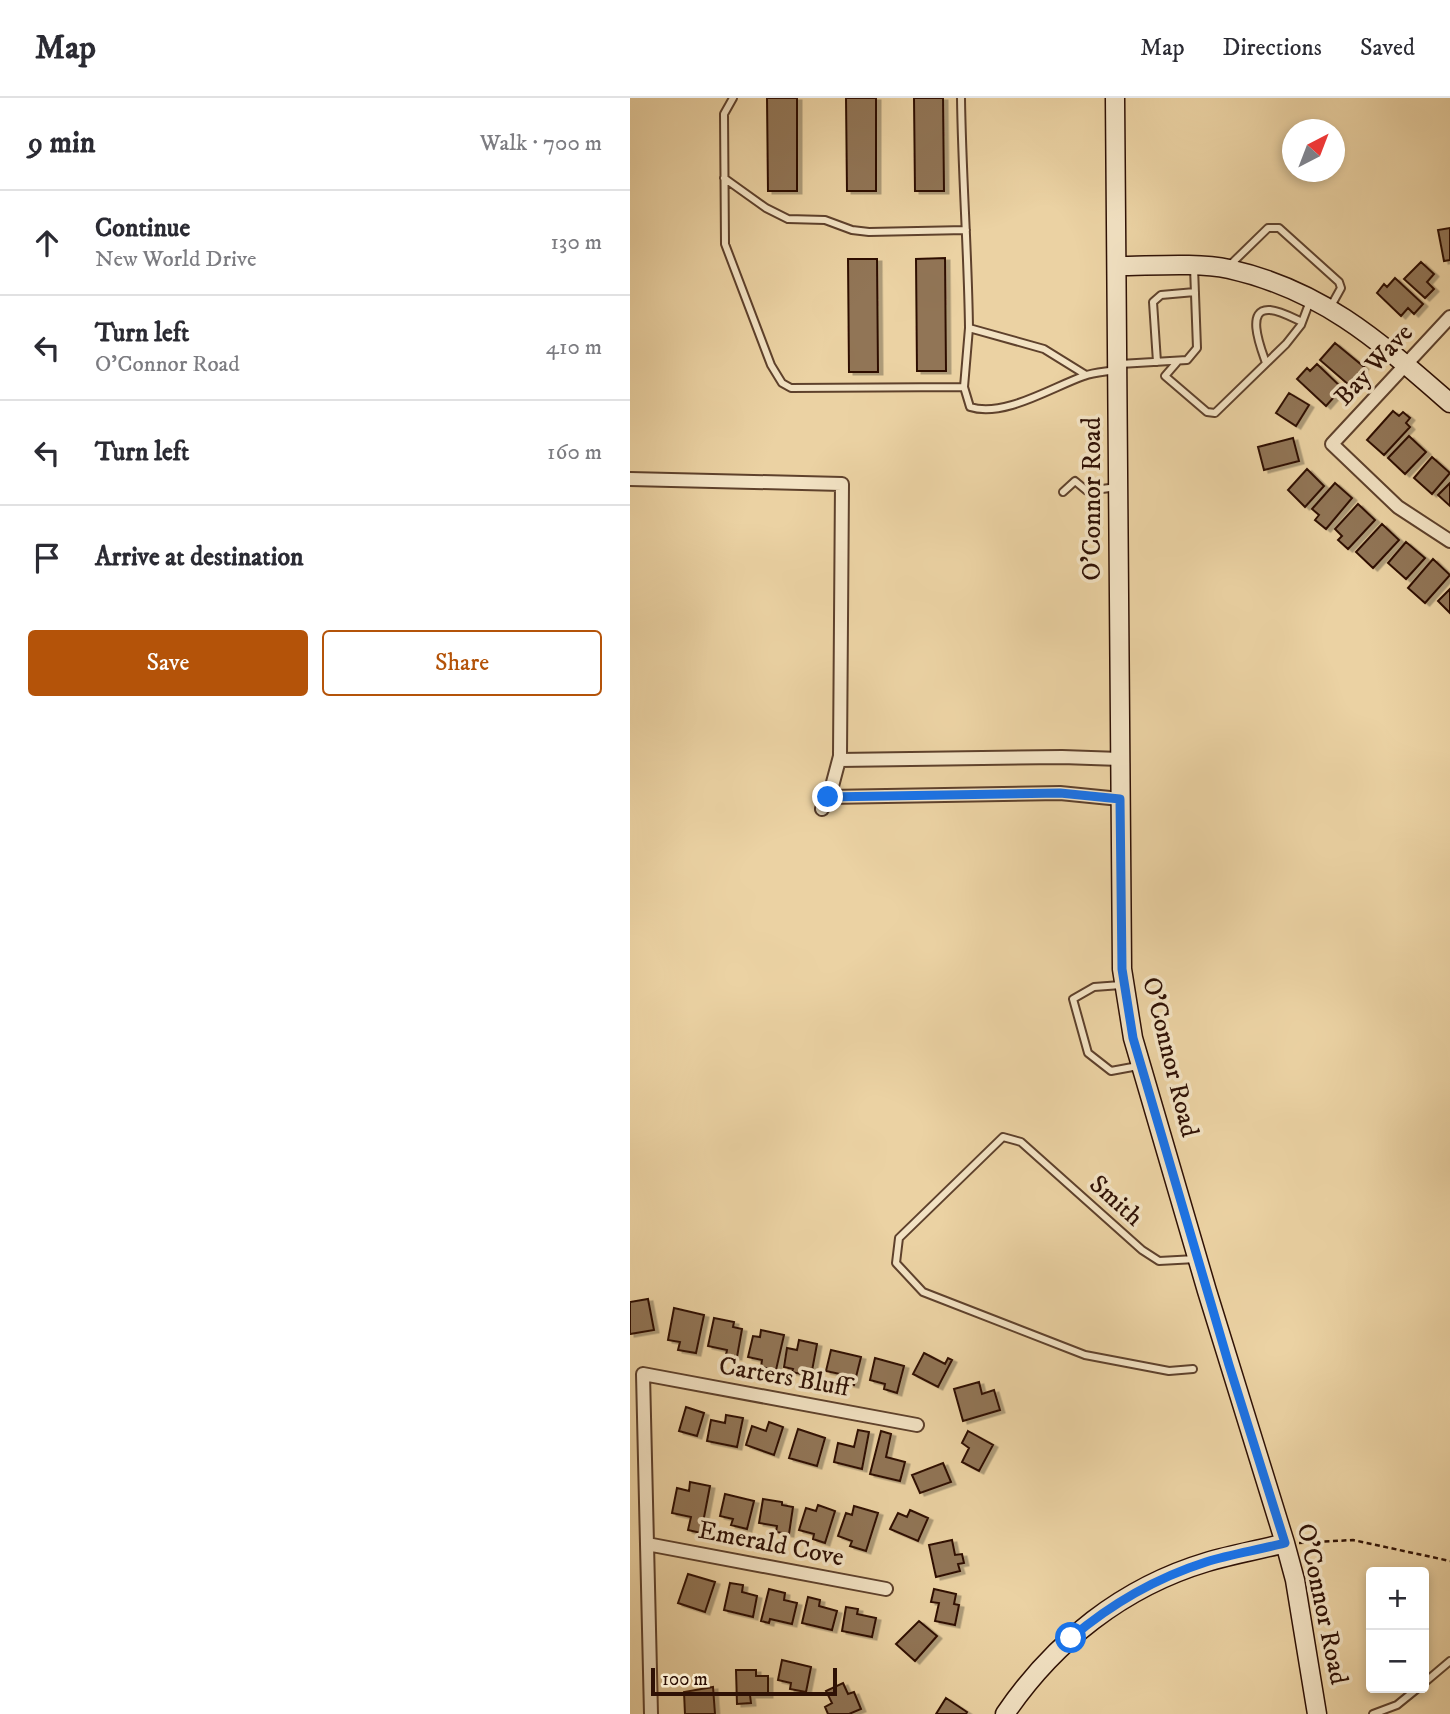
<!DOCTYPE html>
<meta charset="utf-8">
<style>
:root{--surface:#fff;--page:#f7f7f7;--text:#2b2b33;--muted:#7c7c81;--line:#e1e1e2;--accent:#b45309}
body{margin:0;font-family:"IM FELL DW Pica",serif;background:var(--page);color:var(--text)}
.controls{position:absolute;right:21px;bottom:21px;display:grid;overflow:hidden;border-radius:7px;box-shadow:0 4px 10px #0003}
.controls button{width:63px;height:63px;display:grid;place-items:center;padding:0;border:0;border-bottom:2px solid var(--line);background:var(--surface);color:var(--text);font:35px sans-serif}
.compass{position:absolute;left:652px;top:21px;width:63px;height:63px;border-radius:50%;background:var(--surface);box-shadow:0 4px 10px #0003;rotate:42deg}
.scale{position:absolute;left:21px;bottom:18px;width:186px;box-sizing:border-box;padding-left:7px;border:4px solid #2f1105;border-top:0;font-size:19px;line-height:24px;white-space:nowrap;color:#2f1105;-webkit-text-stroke:5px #f2e2c3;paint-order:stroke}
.stop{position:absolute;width:21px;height:21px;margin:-16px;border:5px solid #1a73e8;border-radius:50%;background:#fff}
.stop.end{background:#1a73e8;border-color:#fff;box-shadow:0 2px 7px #0008}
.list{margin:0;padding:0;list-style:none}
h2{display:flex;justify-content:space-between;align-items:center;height:91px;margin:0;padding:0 28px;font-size:30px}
h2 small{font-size:23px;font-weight:400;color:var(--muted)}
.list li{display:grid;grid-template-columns:46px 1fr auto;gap:21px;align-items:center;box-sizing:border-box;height:105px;padding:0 28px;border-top:2px solid var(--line)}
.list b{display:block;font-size:26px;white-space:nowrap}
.list p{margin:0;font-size:23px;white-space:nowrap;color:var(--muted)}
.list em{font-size:23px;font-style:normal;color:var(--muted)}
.actions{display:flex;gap:14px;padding:21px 28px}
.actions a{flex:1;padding:16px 0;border:2px solid var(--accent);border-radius:7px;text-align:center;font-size:24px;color:var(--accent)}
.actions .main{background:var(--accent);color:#fff}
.icon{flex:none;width:38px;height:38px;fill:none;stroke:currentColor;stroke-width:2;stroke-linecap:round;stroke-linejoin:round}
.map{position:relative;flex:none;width:820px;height:1616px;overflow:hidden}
header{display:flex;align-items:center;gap:42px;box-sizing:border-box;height:98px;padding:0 35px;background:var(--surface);border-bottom:2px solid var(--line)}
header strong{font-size:33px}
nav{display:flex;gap:38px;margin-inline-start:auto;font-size:24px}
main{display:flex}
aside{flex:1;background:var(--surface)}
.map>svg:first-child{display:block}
</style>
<header>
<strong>Map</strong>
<nav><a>Map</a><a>Directions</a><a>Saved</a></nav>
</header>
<main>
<aside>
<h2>9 min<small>Walk · 700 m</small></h2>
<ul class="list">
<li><svg class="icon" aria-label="ahead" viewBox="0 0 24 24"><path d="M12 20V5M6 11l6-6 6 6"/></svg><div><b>Continue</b><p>New World Drive</p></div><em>130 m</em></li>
<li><svg class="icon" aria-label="left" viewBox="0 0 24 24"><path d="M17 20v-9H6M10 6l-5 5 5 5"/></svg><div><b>Turn left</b><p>O'Connor Road</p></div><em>410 m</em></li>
<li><svg class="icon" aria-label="left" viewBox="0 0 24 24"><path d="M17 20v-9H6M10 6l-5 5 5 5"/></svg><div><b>Turn left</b></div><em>160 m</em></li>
<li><svg class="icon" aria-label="arrive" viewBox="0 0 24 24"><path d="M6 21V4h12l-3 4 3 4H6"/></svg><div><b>Arrive at destination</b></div></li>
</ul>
<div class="actions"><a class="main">Save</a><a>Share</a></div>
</aside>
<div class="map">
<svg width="820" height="1616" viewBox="0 0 820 1616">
<defs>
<filter id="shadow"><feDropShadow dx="4.5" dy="2.5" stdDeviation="0" flood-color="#0004"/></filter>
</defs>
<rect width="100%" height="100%" fill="#ebd2a3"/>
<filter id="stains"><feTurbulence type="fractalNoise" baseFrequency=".00286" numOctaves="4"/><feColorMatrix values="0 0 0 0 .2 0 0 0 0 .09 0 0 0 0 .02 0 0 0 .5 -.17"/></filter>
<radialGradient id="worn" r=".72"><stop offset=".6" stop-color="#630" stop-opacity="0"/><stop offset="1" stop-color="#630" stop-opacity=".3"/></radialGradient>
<!-- building -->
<path fill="#917557" stroke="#2f1105" stroke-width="2" filter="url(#shadow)" d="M 137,0 L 167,0 L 167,93 L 138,93 Z
M 216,0 L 246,0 L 246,93 L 217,93 Z
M 284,0 L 313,0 L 314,93 L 285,93 Z
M 820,130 L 820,162 L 814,163 L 808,132 Z
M 315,160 L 316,273 L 287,273 L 286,161 Z
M 218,161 L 247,161 L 248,274 L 219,274 Z
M 791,164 L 804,176 L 797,184 L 804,191 L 795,200 L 774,181 Z
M 765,180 L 793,206 L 784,216 L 778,210 L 771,218 L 747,195 L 754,186 L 757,189 Z
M 705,245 L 734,269 L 719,287 L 690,262 Z
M 687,266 L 712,290 L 696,308 L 667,281 L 677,270 L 680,273 Z
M 659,295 L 679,307 L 666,328 L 646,315 Z
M 763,313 L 769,318 L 773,314 L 780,320 L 776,325 L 780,329 L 754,357 L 737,342 Z
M 779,338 L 796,354 L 775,376 L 758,360 Z
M 663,340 L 669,363 L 634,372 L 628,349 Z
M 802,359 L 820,375 L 802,396 L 784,380 Z
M 677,371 L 694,388 L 675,409 L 658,392 Z
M 705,385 L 722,400 L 696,431 L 685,422 L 689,417 L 682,411 Z
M 820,385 L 820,408 L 808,397 Z
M 728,406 L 745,422 L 718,451 L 708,442 L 712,438 L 705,431 Z
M 752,426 L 769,442 L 743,470 L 726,454 Z
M 776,444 L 795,460 L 776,481 L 758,465 Z
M 803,461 L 820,477 L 795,505 L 778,490 Z
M 820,491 L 820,515 L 808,503 Z
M 18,1201 L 24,1232 L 0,1236 L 0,1204 Z
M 44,1210 L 74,1217 L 66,1255 L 48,1252 L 50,1244 L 38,1242 Z
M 84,1220 L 104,1224 L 103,1229 L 112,1231 L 107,1259 L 96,1257 L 97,1252 L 78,1248 Z
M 131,1232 L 154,1237 L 146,1272 L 131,1269 L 132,1262 L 118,1259 L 123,1238 L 130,1239 Z
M 169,1242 L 187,1246 L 181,1278 L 162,1274 L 163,1271 L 154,1269 L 157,1250 L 167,1252 Z
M 201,1252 L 231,1259 L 224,1287 L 208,1283 L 210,1276 L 196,1273 Z
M 294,1255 L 315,1266 L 318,1260 L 322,1262 L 308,1289 L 283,1276 Z
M 245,1260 L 274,1268 L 267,1295 L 254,1291 L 255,1286 L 240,1282 Z
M 349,1284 L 352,1296 L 364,1292 L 370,1312 L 333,1323 L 324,1291 Z
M 56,1309 L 74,1315 L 67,1338 L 49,1333 Z
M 96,1317 L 113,1320 L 107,1349 L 77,1343 L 81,1322 L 95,1325 Z
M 139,1324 L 153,1329 L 144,1357 L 116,1347 L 122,1328 L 136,1333 Z
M 168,1331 L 195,1340 L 187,1368 L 159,1360 Z
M 228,1332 L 239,1334 L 232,1371 L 204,1364 L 208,1345 L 224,1349 Z
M 251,1333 L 261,1336 L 256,1359 L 275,1364 L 270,1383 L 240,1376 Z
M 338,1333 L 363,1347 L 349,1373 L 332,1364 L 339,1350 L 332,1345 Z
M 313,1365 L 321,1384 L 290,1395 L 282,1377 Z
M 60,1384 L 80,1388 L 71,1435 L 58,1432 L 61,1419 L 42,1415 L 47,1390 L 59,1393 Z
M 95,1396 L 124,1403 L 117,1431 L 101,1427 L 103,1421 L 90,1418 Z
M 133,1401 L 152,1404 L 152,1407 L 163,1409 L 159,1436 L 146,1434 L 147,1428 L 129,1425 Z
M 188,1407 L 205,1413 L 195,1445 L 183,1441 L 184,1436 L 169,1432 L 176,1410 L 186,1413 Z
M 224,1408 L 248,1415 L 236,1453 L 220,1448 L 222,1443 L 208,1438 L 216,1415 L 222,1417 Z
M 280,1412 L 298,1420 L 288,1443 L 260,1431 L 268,1415 L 277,1419 Z
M 322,1442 L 325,1457 L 332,1456 L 334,1465 L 328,1466 L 330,1473 L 306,1479 L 299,1447 Z
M 58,1476 L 85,1484 L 75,1514 L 48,1505 Z
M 100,1485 L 113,1487 L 112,1494 L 127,1498 L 123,1519 L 94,1512 Z
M 139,1491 L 155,1495 L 154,1502 L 167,1505 L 162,1526 L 140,1521 L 139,1525 L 131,1523 Z
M 304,1491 L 326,1496 L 324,1506 L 329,1507 L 325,1527 L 305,1523 L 309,1505 L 301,1504 Z
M 178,1499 L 190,1502 L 189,1508 L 207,1513 L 202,1532 L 172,1525 Z
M 216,1509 L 228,1511 L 227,1516 L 246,1520 L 242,1539 L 212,1533 Z
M 289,1523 L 307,1538 L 285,1563 L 266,1546 Z
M 152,1562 L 181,1569 L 176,1594 L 160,1591 L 161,1585 L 148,1582 Z
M 106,1572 L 126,1572 L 126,1578 L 138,1578 L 138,1597 L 120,1597 L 121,1605 L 107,1606 Z
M 213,1585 L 218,1596 L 224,1594 L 231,1611 L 219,1616 L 198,1616 L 195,1609 L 202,1605 L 196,1593 Z
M 83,1589 L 85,1616 L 55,1616 L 54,1594 Z
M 316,1600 L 337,1614 L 336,1616 L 306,1616 Z"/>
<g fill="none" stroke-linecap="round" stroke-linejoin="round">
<!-- lane casing -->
<g stroke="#5e412c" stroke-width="10">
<path id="lane" d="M 103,0 L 94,16 L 95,146 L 141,267 L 152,285 L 161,290 L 334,289
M 331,0 C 332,77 338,153 339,230
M 94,80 L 136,110 L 158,121 L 195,122 L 222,132 L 239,134 L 336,132
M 598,169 L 638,130 L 649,130 L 709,184 L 711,190 L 701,208
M 548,263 L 535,278 L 577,314 L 585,315 L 656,246 L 671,227 L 680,203
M 527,264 L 523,204 L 531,197 L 565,194
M 636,265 C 632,253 614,210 640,212 C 651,213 663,220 672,224
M 490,266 L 557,262 L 567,250 L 564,169
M 456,277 L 414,251 L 339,230 L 334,289 L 340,309 C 374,320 422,289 454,278 C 464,274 475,274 486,272
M 433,394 L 445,383 L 457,393 L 487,389
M 491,887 L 464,889 L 443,901 L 458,955 L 481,973 L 508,968
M 563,1271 L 539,1273 L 455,1257 L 293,1194 L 266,1165 L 269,1140 L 373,1039 L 391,1044 L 512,1152 L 529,1163 L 566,1161
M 794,1585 L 820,1563
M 743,1616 L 767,1607 L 788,1590"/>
</g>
<!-- street casing -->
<g stroke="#5e412c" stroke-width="16">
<path id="street" d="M 820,219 L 702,346 L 768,409 L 820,443
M 0,381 L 212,386 L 210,658 L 201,692 L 192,711
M 209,662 L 432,659 L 490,661
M 198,699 L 430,695 L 490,701
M 17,1446 L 256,1491
M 21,1616 L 13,1276 L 287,1327"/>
</g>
<!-- secondary casing -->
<g stroke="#2f1105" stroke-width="21">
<path id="secondary" d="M 485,0 L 492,871 L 503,940 L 577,1193 L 655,1445 L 665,1482 L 687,1616
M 487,168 C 521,168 567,164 599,171 C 693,192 750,244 820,305
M 375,1616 C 424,1544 493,1489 577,1464 C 603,1456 629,1452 655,1445"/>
</g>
<!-- path -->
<path stroke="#2f1105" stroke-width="2.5" stroke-dasharray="5 3.5" stroke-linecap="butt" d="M 669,1445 L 723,1442 L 820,1463"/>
<!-- lane -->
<use href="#lane" stroke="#f2e2c3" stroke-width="6"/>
<!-- street -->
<use href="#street" stroke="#f2e2c3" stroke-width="12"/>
<!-- secondary -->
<use href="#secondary" stroke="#f2e2c3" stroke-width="18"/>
</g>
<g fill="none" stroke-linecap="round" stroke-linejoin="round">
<!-- route -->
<path stroke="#1a73e8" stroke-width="9" d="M 198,699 L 430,695 L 490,701 L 492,871 L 503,940 L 599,1267 L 655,1445 C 629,1452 602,1456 576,1464 C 526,1480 481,1506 441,1540"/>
</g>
<g text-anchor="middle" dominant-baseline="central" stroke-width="7" stroke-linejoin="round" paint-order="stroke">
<!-- street labels -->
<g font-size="26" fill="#2f1105" stroke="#f2e2c3">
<text transform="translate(744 267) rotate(-47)">Bay Wave</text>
<text transform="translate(462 401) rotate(-90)">O'Connor Road</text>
<text transform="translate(540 959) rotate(76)">O'Connor Road</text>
<text transform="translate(486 1103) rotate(42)">Smith</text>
<text transform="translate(154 1279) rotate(10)">Carters Bluff</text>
<text transform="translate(141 1446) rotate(11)">Emerald Cove</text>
<text transform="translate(692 1506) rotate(78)">O'Connor Road</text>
</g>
</g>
<rect width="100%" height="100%" filter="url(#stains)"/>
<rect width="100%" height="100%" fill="url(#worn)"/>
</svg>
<div class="controls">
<button>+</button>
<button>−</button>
</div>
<svg class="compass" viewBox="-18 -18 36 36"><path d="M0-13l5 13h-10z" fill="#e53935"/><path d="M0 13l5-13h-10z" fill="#7c7c81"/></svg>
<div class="scale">100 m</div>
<div class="stop" style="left:441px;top:1540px"></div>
<div class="stop end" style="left:198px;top:699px"></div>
</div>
</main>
